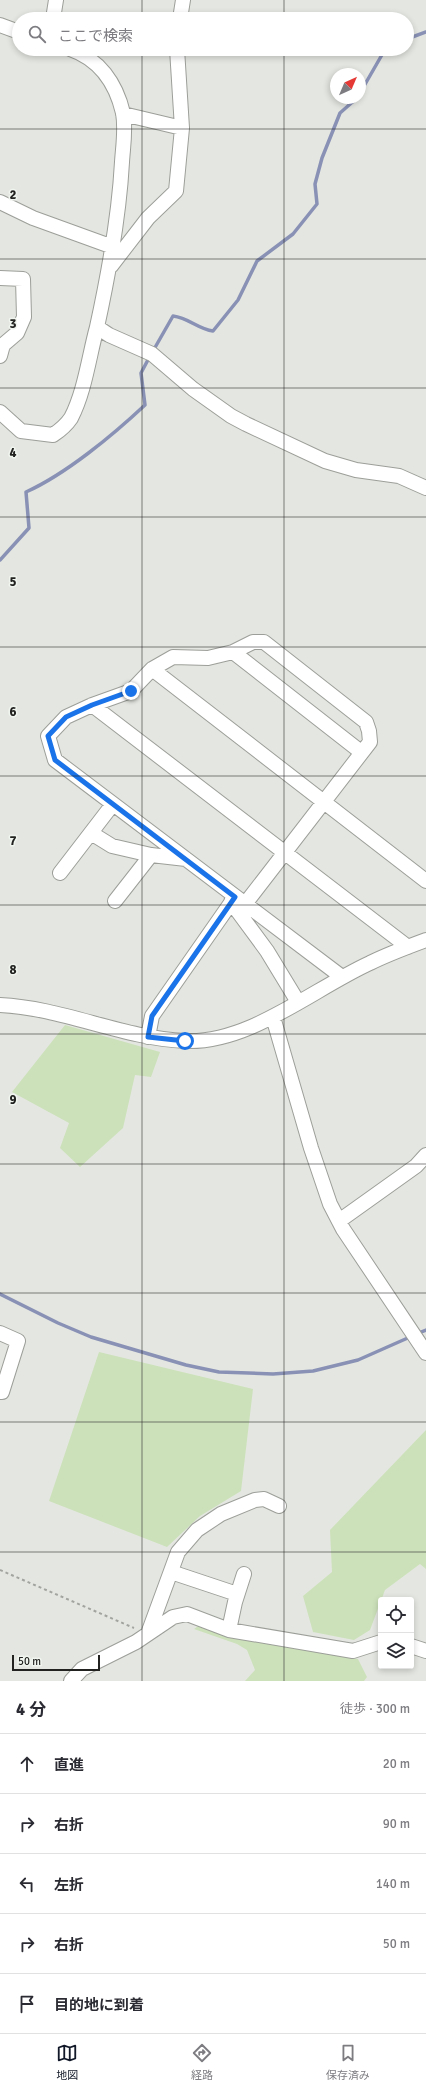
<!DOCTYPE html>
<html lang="ja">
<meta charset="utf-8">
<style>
:root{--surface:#fff;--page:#f7f7f7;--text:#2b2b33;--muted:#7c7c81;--line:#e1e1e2;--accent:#111827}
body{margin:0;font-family:Signika,"Noto Sans JP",sans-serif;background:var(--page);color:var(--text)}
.controls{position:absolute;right:12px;bottom:12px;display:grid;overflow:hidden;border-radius:4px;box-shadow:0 2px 6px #0003}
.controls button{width:36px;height:36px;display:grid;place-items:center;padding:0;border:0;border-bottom:1px solid var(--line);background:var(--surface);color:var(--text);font:20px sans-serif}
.compass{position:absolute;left:330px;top:68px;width:36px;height:36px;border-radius:50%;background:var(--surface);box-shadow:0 2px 6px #0003;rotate:44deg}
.scale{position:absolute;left:12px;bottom:10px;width:88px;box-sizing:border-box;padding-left:4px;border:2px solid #222321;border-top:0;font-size:11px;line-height:14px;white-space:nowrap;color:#222321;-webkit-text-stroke:3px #f1f5ef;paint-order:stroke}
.stop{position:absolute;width:12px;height:12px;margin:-9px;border:3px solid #1a73e8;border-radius:50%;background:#fff}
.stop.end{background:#1a73e8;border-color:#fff;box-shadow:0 1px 4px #0008}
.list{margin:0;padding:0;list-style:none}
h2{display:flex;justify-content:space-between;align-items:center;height:52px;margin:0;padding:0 16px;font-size:17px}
h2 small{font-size:13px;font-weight:400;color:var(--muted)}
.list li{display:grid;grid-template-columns:26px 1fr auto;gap:12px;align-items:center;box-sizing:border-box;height:60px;padding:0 16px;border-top:1px solid var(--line)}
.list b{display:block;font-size:15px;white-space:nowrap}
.list em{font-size:13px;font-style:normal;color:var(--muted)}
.icon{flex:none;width:22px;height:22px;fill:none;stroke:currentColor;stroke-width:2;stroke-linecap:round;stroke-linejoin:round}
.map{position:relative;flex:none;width:426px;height:1681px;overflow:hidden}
.search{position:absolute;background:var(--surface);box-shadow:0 2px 6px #0003;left:12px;right:12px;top:12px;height:44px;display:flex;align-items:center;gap:10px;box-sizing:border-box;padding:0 14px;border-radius:22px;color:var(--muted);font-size:15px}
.sheet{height:352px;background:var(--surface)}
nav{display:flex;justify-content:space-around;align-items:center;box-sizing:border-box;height:56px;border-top:1px solid var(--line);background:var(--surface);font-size:11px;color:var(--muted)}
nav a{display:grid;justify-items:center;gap:2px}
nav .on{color:var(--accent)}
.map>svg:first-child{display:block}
</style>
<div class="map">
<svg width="426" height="1681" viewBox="0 0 426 1681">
<rect width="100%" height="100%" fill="#e4e7e1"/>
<!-- green -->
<path fill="#cce1ba" d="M 65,1025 L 160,1052 L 151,1077 L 135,1075 L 123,1128 L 80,1167 L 60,1148 L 69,1123 L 12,1092 Z
M 99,1352 L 253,1389 L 241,1491 L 200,1516 L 167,1547 L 49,1501 Z
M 426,1430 L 426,1569 L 420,1564 L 385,1590 L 370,1630 L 354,1640 L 313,1632 L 303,1596 L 332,1572 L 330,1530 Z
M 201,1624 L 230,1636 L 358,1659 L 367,1677 L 364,1681 L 245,1681 L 255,1670 L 247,1650 L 237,1644 L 194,1629 Z"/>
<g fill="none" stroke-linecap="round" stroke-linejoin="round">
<!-- stream -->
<path stroke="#8991b5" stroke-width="3.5" d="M 407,39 L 426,32
M 360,93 L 383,53 L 387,49
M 153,351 L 173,316 C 189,318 198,329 213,331 L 238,300 L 257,261 L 293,234 L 317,204 L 315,184 L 322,158 L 340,113 L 357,98
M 0,560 L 29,528 L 26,492 C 66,474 113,435 145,405 L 141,373 L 150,356
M 0,1294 L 58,1323 L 91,1337 L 186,1365 L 219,1372 L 273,1374 L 313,1371 L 358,1360 L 410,1337
M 416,1334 L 426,1330"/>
<!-- minor casing -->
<g stroke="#9c9f99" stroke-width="16">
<path id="minor" d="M 53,19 L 56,0
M 180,19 L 183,0
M 0,25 L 19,32
M 70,49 C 99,59 116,83 123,113 C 126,129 123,146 122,162 C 119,218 109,272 97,327 L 109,335 L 152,354 L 193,389 L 231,416 L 246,424 L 325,461 L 356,470 L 399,476 L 426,488
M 123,114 L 182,128
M 0,202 L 33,218 L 113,247
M 111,266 L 148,218 L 176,191 L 182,128 L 177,49
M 0,278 L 23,279 L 24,317 L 17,333 L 3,345 L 0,356
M 0,412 L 21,431 L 53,435 C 59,431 67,424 71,418 C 85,391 89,356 97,327
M 233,652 L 253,642 L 264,642 L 366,722 L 369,731 L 370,742 L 245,904
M 152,669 L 426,881
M 92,705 L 408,947
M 91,833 L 112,846 L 151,855 L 186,859
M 60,873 L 113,804
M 115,901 L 151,855
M 231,902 L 267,951 L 298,1002
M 342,977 L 55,760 L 48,736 L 66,717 L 92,705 L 131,691 L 152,669 L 173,657 L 208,658 L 233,652 L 361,752
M 0,1005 C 63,1008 122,1038 185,1041 C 249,1044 313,989 370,963 C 388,954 407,947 426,940
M 273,1017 L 311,1148 L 330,1204 L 343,1229 L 426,1353
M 148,1037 L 152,1016 L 235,897
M 339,1221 L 416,1166 L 426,1155
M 0,1333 L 18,1341 L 2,1392 L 0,1392
M 171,1572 L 237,1594
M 229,1630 L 235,1602 L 244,1574
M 149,1631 L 178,1552 L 197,1530 L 221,1514 L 255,1500 L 264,1499 L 279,1506
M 411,1646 L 426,1651
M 71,1681 L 82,1669 L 136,1642 L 173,1617 L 187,1614 L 229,1630 L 353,1651 L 381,1642"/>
</g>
<!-- path -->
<path stroke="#a2a4a0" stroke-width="2" stroke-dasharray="3 3" stroke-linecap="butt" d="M 0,1570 L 134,1628"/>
<!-- minor -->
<use href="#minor" stroke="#fff" stroke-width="14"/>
</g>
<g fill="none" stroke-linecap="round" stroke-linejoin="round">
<!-- route -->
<path stroke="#1a73e8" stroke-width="5" d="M 131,691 L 92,705 L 66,717 L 48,736 L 55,760 L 235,897 L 152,1016 L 148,1037 L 185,1041"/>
</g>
<!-- grid -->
<path fill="none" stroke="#222321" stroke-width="1" stroke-opacity="0.55" d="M 142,0 L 142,19M 284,0 L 284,19M 142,49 L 142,1681M 284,49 L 284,1681M 0,129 L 426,129M 0,259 L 426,259M 0,388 L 426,388M 0,517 L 426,517M 0,647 L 426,647M 0,776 L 426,776M 0,905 L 426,905M 0,1034 L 426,1034M 0,1164 L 426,1164M 0,1293 L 426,1293M 0,1422 L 426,1422M 0,1552 L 426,1552"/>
<g font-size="13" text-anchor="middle" font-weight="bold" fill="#222321" stroke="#f1f5ef" stroke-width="3" stroke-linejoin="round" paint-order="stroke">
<text x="13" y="199">2</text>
<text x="13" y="328">3</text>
<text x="13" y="457">4</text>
<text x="13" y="586">5</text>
<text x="13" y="716">6</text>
<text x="13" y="845">7</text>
<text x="13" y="974">8</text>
<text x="13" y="1104">9</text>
</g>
</svg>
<div class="controls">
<button><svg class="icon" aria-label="locate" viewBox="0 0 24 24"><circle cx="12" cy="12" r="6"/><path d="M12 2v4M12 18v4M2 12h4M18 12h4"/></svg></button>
<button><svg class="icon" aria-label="layers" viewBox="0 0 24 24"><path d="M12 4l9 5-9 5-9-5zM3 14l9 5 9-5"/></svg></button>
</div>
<svg class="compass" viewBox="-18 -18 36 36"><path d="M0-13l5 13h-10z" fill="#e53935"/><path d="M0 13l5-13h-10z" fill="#7c7c81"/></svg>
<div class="scale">50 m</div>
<div class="stop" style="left:185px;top:1041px"></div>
<div class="stop end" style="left:131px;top:691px"></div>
<div class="search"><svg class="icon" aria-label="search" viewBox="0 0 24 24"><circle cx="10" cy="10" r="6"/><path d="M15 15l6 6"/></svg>ここで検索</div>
</div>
<section class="sheet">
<h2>4 分<small>徒歩 · 300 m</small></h2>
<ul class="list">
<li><svg class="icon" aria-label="ahead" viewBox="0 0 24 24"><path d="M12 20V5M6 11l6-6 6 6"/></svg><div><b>直進</b></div><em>20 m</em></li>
<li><svg class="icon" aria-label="right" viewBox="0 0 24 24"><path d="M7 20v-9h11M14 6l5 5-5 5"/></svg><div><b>右折</b></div><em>90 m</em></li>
<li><svg class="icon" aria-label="left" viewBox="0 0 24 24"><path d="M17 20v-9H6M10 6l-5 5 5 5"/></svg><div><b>左折</b></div><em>140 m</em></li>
<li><svg class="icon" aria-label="right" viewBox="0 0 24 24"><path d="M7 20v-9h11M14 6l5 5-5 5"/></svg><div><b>右折</b></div><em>50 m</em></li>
<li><svg class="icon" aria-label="arrive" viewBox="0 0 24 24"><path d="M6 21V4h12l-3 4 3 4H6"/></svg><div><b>目的地に到着</b></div></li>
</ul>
</section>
<nav>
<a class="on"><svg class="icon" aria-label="map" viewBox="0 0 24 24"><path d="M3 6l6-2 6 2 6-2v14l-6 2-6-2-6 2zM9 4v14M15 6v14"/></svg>地図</a>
<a><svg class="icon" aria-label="directions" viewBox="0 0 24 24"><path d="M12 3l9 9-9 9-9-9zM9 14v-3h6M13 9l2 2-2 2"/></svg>経路</a>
<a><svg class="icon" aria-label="saved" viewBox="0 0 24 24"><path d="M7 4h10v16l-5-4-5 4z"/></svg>保存済み</a>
</nav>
